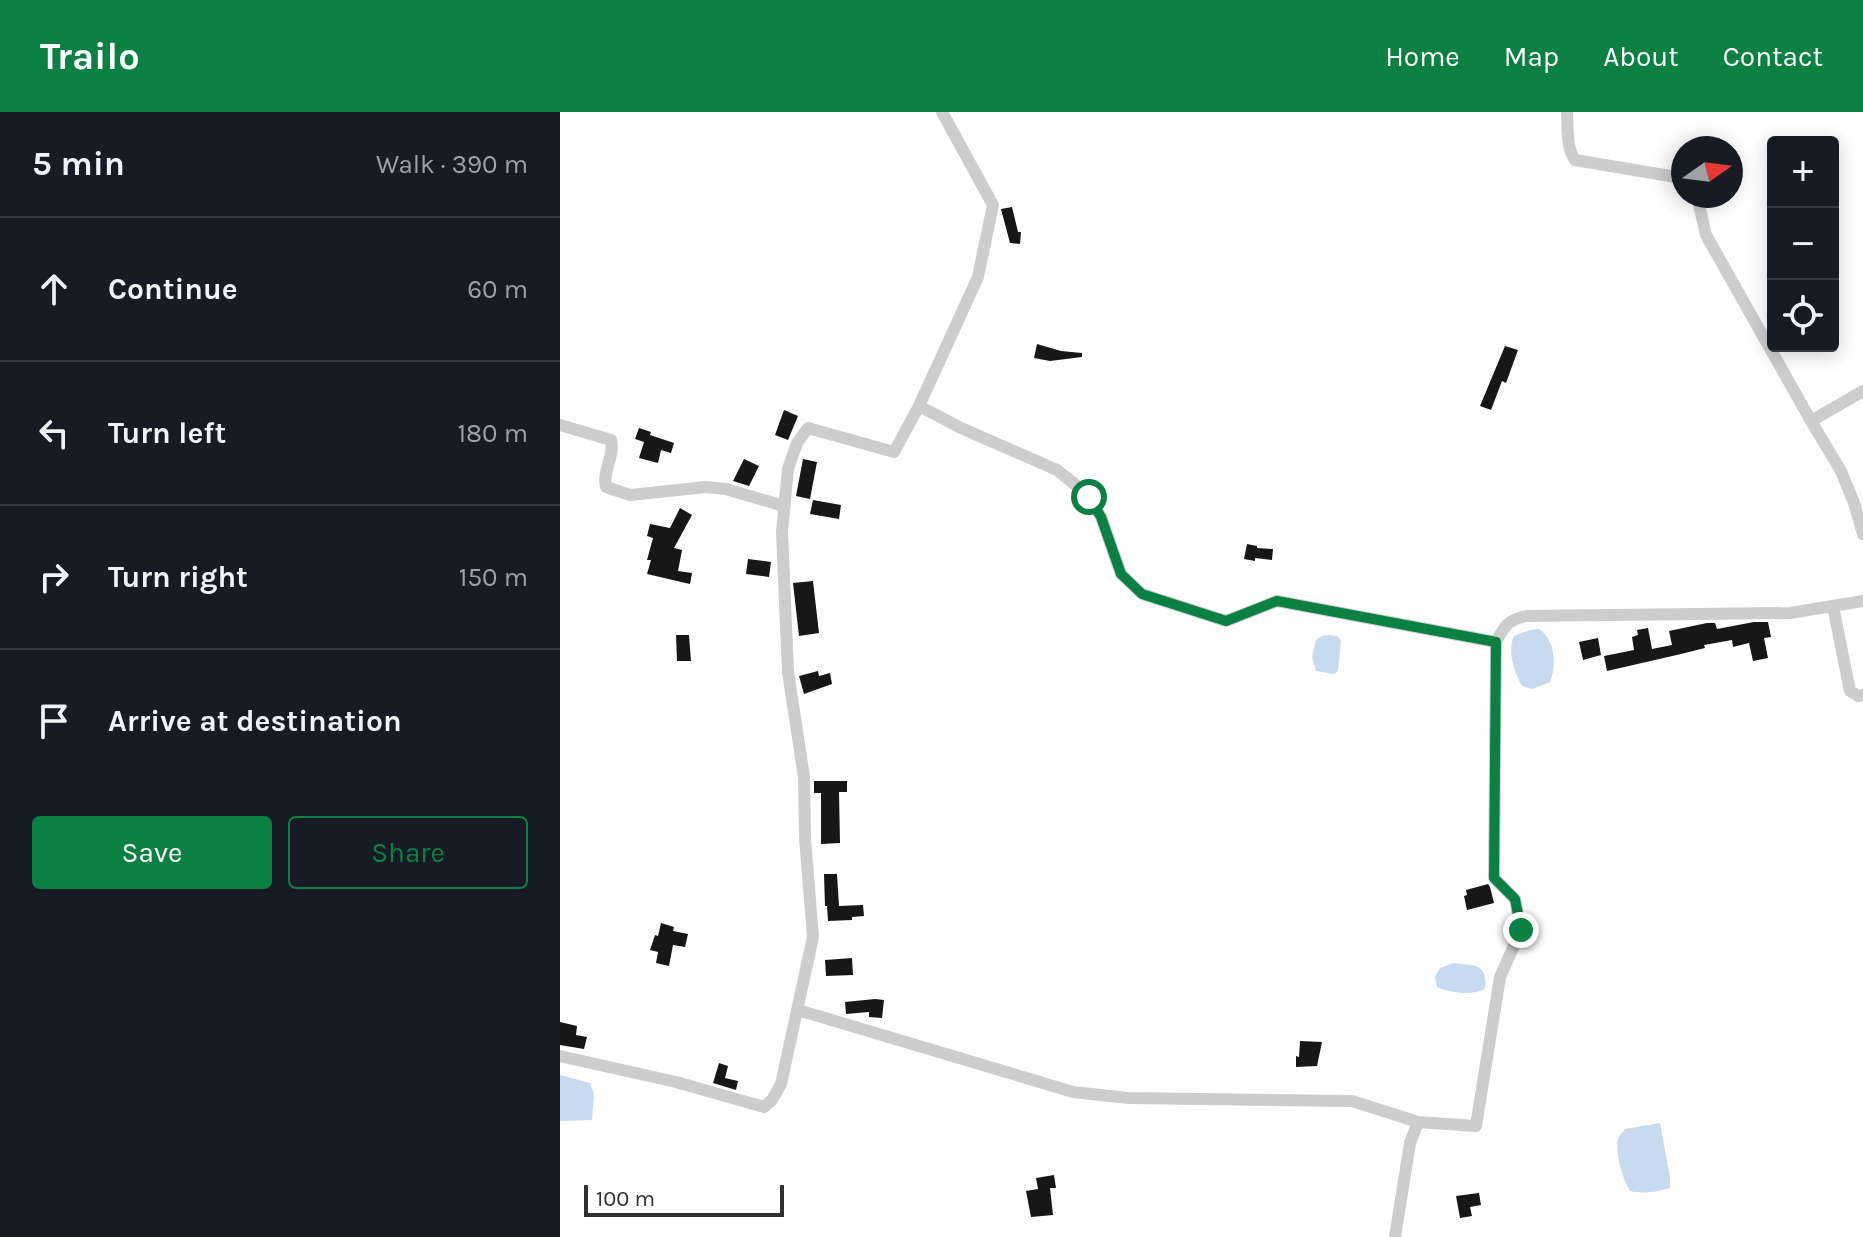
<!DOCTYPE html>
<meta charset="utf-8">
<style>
:root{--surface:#171b24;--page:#20242c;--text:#f1f3f6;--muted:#9ea1a6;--line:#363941;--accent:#0b8043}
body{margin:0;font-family:Karla,sans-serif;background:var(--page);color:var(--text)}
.controls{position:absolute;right:24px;top:24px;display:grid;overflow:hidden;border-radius:8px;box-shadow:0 4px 20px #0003}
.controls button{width:72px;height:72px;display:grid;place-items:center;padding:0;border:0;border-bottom:2px solid var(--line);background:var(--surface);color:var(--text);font:40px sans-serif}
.compass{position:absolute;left:1111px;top:24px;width:72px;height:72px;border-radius:50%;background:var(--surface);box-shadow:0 4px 20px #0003;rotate:76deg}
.scale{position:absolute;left:24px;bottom:20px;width:200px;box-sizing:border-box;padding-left:8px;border:4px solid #303030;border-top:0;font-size:22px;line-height:28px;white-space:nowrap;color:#303030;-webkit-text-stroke:6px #fff;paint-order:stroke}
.stop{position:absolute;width:24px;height:24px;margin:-18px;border:6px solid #0b8043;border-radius:50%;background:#fff}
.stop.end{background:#0b8043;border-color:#fff;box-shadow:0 2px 8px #0008}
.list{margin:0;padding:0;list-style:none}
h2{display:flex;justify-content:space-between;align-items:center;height:104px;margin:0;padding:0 32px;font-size:34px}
h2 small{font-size:26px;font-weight:400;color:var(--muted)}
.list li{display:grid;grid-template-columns:52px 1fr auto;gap:24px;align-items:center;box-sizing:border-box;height:144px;padding:0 32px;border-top:2px solid var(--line)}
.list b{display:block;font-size:30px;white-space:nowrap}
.list em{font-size:26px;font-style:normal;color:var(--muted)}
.actions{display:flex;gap:16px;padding:24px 32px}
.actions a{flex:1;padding:18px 0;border:2px solid var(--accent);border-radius:8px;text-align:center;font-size:28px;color:var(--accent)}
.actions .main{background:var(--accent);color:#fff}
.icon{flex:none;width:44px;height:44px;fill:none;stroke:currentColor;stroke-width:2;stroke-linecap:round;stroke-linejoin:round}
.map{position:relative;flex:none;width:1303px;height:1125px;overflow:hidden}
header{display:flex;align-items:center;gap:48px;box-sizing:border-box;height:112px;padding:0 40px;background:var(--accent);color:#fff}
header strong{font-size:38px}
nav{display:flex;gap:44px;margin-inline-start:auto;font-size:28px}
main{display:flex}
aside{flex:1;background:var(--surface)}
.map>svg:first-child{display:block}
</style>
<header>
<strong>Trailo</strong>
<nav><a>Home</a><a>Map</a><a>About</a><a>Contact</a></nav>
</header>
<main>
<aside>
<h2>5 min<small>Walk · 390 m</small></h2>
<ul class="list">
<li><svg class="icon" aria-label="ahead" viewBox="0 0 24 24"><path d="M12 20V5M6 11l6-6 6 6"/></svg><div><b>Continue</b></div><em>60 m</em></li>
<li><svg class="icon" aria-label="left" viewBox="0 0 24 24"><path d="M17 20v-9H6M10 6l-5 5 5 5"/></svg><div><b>Turn left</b></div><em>180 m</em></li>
<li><svg class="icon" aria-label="right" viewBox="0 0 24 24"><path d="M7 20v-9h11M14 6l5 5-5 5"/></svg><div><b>Turn right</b></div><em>150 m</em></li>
<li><svg class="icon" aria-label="arrive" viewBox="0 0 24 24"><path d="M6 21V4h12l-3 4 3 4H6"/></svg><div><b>Arrive at destination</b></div></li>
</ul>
<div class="actions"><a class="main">Save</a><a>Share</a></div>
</aside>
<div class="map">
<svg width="1303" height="1125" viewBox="0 0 1303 1125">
<rect width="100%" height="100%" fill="#fff"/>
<!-- water -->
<path fill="#c7daef" d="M 979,517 C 995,527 997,553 990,570 L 972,577 L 962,574 C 954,559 947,540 954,524 L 970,518 Z
M 769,523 L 777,524 L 781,528 L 778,559 L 774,562 L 756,559 L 752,545 L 756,528 L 762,524 Z
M 894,851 C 915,854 928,851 925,877 C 912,884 891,881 877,875 L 875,865 L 880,856 Z
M 0,963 L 30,971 L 34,982 L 32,1008 L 0,1009 Z
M 1100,1011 L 1110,1065 L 1110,1076 C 1099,1080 1082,1082 1070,1079 C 1063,1068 1055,1041 1058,1028 C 1059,1023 1063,1020 1065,1017 Z"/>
<!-- building -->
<path fill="#171717" d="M 452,95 L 458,120 L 461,120 L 460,132 L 450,131 L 441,97 Z
M 477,232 L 501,239 L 522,241 L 522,245 L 490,249 L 474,246 Z
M 945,234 L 958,238 L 946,271 L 942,269 L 931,298 L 920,294 Z
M 224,298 L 238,304 L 228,328 L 215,323 Z
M 79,316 L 91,320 L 90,323 L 114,331 L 111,341 L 101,338 L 98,351 L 79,346 L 84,330 L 75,327 Z
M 184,347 L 199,354 L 189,374 L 173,369 Z
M 243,347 L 257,350 L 250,387 L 236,384 Z
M 253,388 L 281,393 L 279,407 L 250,402 Z
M 120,396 L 132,403 L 114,436 L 122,438 L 118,459 L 132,461 L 130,472 L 87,462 L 91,448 L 87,448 L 93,426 L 87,424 L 90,412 L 110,416 Z
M 687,432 L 697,434 L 697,436 L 713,437 L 712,448 L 695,446 L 695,449 L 684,447 Z
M 188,447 L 211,450 L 209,465 L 186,462 Z
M 253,469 L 259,521 L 239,524 L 233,471 Z
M 1194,510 L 1208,510 L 1211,525 L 1204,526 L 1208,546 L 1193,549 L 1189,531 L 1173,535 L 1172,528 L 1144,533 L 1145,536 L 1121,542 L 1047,559 L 1044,544 L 1074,538 L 1072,525 L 1078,523 L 1077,518 L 1088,516 L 1092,537 L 1112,533 L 1109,519 L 1147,511 L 1155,511 L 1157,517 Z
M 116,523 L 129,523 L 131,549 L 117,549 Z
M 1038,526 L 1041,543 L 1023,548 L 1019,530 Z
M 258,559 L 259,564 L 270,561 L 272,572 L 244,582 L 239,564 Z
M 254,669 L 287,669 L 287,680 L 279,680 L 280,731 L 261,732 L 261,681 L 254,681 Z
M 264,762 L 277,762 L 279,794 L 303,793 L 304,804 L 292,805 L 292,808 L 268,809 L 267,794 L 265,794 Z
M 928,772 L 930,775 L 934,791 L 907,798 L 904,784 L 907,783 L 906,778 Z
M 101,811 L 114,815 L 113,819 L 128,822 L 125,835 L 113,833 L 109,854 L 96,851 L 98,840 L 90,838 L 95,823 L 98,824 Z
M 292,846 L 293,863 L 266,864 L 265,848 Z
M 315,887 L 324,888 L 322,906 L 309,905 L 309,900 L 286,902 L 285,890 Z
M 0,910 L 17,914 L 16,923 L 27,925 L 24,937 L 0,933 Z
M 740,929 L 762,930 L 757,954 L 736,955 L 736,944 L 739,945 Z
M 159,951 L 168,954 L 165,966 L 178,969 L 176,978 L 153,971 Z
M 494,1063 L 496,1076 L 490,1076 L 493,1103 L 471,1105 L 466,1079 L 478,1077 L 476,1066 Z
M 919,1081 L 921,1093 L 910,1095 L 912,1104 L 900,1106 L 896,1084 Z"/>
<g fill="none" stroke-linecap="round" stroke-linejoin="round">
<!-- street -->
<path stroke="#cdcdcd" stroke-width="12" d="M 1007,0 C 1008,16 1006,35 1015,48 L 1110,64 L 1123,68
M 1137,84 L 1146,123 L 1251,309 L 1303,279
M 359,294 L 401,316 L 497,358 L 517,374 L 529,385 L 541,405 L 561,462 L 582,482 L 666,509 L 717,489 L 936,530 L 934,766 L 955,787 L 961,818 L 940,865 L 916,1014 L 858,1010 L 850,1031 L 835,1125
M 1251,309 L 1281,359 L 1294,391 L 1303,422
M 0,313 L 51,328 C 55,345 42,358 46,375 L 70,383 L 146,375 L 166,377 L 224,394
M 1273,494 L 1290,579 L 1298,584 L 1303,583
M 936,530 C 945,514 947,508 966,504 L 1230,501 L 1303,489
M 238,898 L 513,980 L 568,986 L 792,989 L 858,1010
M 0,944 L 116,970 L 204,995 L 212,988 L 221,972 L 253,825 L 245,726 L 244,665 L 228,560 L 222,420 L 228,357 L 237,331 L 248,316 L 334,340 L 359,294 L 418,165 L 433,93 L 382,0"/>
</g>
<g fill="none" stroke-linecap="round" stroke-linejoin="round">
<!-- route -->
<path stroke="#0b8043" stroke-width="10" d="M 529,385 L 541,405 L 561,462 L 582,482 L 666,509 L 717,489 L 936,530 L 934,766 L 955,787 L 961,818"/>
</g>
</svg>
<div class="controls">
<button>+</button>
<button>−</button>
<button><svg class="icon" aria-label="locate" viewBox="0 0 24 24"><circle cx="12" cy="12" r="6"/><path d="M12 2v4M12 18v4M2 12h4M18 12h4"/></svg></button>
</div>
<svg class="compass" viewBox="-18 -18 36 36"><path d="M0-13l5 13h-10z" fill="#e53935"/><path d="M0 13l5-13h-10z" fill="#9ea1a6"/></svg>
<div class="scale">100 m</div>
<div class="stop" style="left:529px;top:385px"></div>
<div class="stop end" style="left:961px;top:818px"></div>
</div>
</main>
